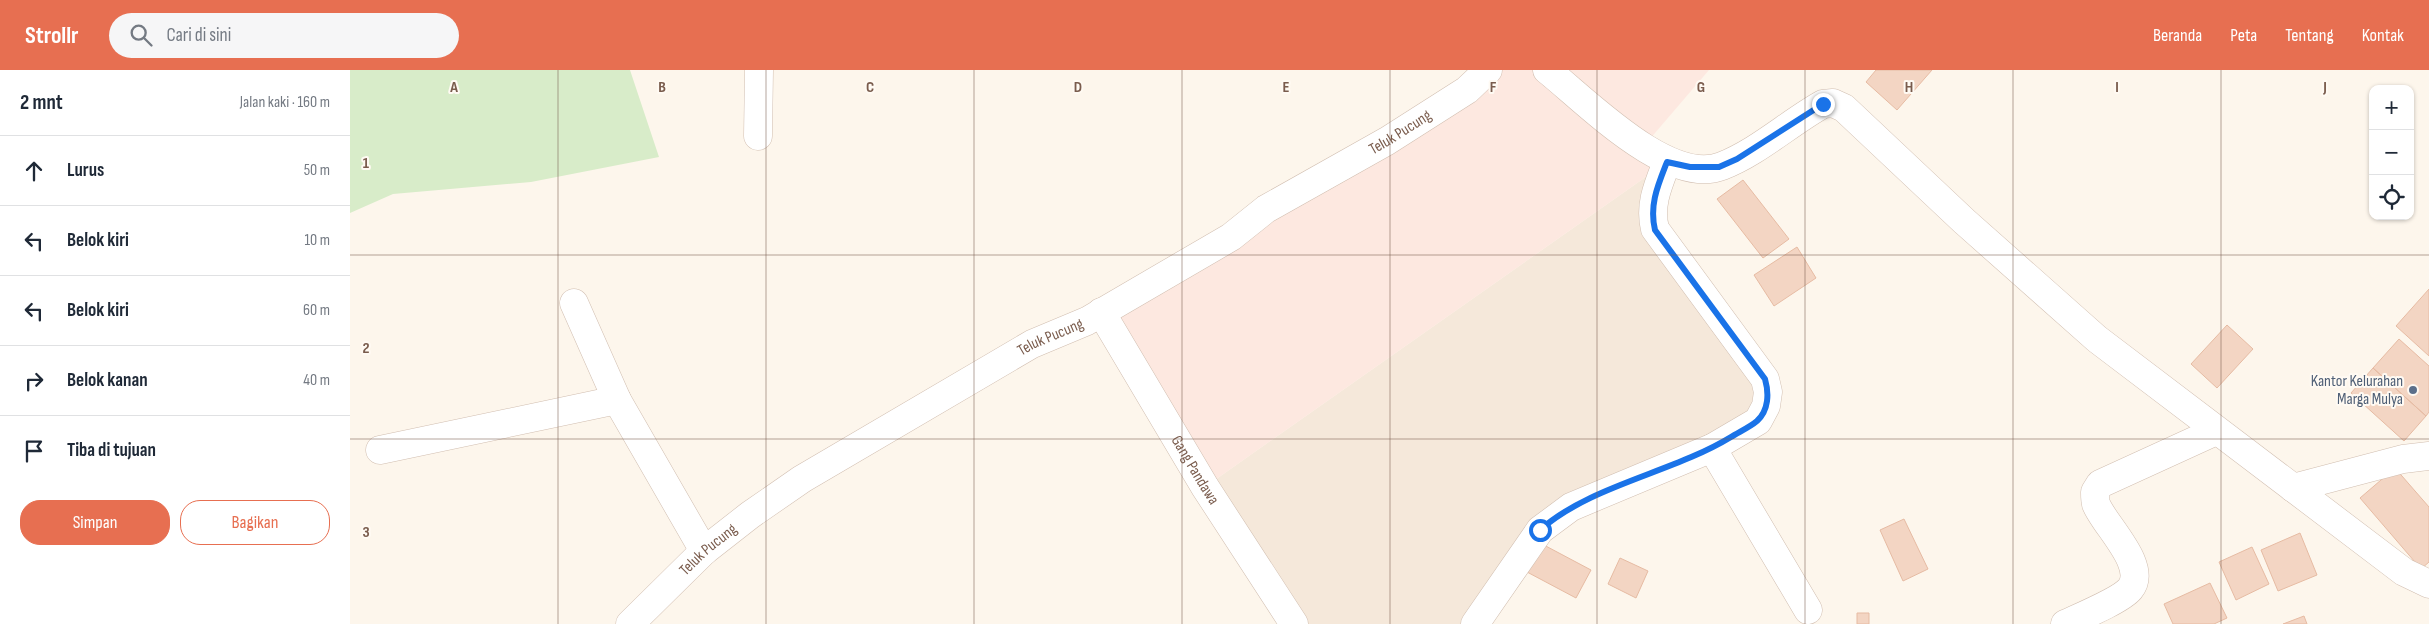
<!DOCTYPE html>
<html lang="id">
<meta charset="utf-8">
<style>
:root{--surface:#fff;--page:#f6f6f7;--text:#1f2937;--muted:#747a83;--line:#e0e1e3;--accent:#e76f51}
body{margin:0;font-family:"Sofia Sans Condensed",sans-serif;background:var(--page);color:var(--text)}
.controls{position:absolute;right:15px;top:15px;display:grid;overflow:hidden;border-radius:10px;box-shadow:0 1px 4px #0004}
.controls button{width:45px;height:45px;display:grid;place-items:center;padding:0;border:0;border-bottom:1px solid var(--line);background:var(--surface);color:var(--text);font:25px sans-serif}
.stop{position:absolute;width:15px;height:15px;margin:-11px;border:4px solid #1a73e8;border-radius:50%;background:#fff}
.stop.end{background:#1a73e8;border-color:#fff;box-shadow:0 1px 5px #0008}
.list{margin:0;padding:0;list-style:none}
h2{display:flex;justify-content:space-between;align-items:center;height:65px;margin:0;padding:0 20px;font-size:21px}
h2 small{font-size:16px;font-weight:400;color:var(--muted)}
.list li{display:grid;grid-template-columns:32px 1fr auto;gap:15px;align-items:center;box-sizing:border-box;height:70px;padding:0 20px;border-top:1px solid var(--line)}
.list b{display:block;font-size:19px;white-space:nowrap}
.list em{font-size:16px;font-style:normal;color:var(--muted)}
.actions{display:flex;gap:10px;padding:15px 20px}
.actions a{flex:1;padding:11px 0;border:1px solid var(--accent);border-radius:20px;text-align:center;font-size:18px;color:var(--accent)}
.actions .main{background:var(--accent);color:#fff}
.icon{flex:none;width:28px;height:28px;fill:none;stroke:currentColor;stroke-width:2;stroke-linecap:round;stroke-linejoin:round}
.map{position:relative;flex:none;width:2079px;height:554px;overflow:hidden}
header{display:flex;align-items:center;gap:30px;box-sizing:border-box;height:70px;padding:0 25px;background:var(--accent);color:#fff}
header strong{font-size:24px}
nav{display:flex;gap:28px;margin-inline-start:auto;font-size:18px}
.search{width:350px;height:45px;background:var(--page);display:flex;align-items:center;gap:12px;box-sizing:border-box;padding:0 18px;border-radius:28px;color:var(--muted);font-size:19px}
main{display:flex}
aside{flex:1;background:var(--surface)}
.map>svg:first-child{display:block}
</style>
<header>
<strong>Strollr</strong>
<div class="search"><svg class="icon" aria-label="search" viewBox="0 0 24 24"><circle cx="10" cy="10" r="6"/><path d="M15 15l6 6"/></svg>Cari di sini</div>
<nav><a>Beranda</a><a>Peta</a><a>Tentang</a><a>Kontak</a></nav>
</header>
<main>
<aside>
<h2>2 mnt<small>Jalan kaki · 160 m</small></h2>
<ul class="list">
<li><svg class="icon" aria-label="ahead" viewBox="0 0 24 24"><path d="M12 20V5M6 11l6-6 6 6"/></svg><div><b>Lurus</b></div><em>50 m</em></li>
<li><svg class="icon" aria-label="left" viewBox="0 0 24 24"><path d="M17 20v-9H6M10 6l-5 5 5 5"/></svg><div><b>Belok kiri</b></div><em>10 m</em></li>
<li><svg class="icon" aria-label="left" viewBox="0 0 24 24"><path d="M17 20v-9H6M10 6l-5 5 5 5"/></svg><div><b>Belok kiri</b></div><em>60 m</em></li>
<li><svg class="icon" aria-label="right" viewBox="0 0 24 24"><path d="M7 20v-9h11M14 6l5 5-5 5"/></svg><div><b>Belok kanan</b></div><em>40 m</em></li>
<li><svg class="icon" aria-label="arrive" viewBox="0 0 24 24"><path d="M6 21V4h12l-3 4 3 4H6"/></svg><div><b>Tiba di tujuan</b></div></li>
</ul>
<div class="actions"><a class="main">Simpan</a><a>Bagikan</a></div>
</aside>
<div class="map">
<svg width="2079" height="554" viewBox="0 0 2079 554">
<rect width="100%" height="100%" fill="#fdf6ec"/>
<!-- residential -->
<path fill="#f5e8da" d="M 1317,92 L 1302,146 L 1416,336 L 1221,437 L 1119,554 L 944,554 L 855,417 Z"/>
<!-- commercial -->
<path fill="#fde8e0" d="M 1138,0 L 1359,0 L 1293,77 L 1317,92 L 855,417 L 751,242 Z"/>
<!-- green -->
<path fill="#d8ecc9" d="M 0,0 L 280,0 L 309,87 L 181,112 L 43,124 L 0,143 Z"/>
<!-- building -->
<path fill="#f3d5c3" stroke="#e6bba3" d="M 1526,0 L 1582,0 L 1547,40 L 1516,12 Z
M 1393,110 L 1439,169 L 1413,188 L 1367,129 Z
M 1447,177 L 1466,208 L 1424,236 L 1404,205 Z
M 2079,219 L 2079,286 L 2046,256 Z
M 1877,255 L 1903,279 L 1867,318 L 1841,294 Z
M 2049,269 L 2079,296 L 2079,342 L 2076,346 L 2023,298 Z
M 2023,298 L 2076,346 L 2054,371 L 2001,323 Z
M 2045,398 L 2079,437 L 2079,492 L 2071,499 L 2010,428 Z
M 1554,449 L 1578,499 L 1553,511 L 1530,460 Z
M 1950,463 L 1967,505 L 1928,521 L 1911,480 Z
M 1192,474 L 1241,500 L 1226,528 L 1177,502 Z
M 1902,477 L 1919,514 L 1886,530 L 1869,492 Z
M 1270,488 L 1298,501 L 1286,528 L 1258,514 Z
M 1860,513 L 1877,548 L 1864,554 L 1823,554 L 1814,534 Z
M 1507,543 L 1519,543 L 1519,554 L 1507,554 Z
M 1954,546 L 1957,554 L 1933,554 Z"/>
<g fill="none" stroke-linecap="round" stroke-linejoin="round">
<!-- minor casing -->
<g stroke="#d1beb0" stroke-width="29">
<g id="minor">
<path d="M 1197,0 C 1236,31 1319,117 1372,96 C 1408,82 1439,53 1473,34 L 1483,33 L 1494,38 L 1614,151 L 1747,269 L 2054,502 L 2079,514"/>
<path d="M 408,66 L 409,0"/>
<path d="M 224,233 L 267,330 L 354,481"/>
<path id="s1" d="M 751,242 L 855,417 L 944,554"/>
<path d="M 1362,378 L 1458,540"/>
<path d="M 30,380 L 267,330"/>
<path d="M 1943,418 L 2053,389 L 2079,386"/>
<path id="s2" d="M 280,554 L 354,481 L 400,445 L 452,409 L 682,274 L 737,251 L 881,167 L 916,139 L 1037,71 L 1117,20 L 1138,0"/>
<path d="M 1125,554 L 1190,460 L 1221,437 L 1362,378 L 1408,351 L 1416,336 L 1418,322 L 1415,309 L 1305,159 C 1299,135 1308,115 1317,92"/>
<path d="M 1715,554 C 1730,547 1771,530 1780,519 C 1799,496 1754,455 1746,434 C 1745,430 1745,426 1745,422 L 1750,414 L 1866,361"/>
</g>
</g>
<!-- minor -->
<use href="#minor" stroke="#fff" stroke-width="28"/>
</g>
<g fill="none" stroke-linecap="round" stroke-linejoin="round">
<!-- route -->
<path stroke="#1a73e8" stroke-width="6" d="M 1190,460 C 1241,415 1322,403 1381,367 C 1389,362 1400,357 1407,351 C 1419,340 1419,323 1415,309 L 1305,160 C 1299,135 1308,115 1317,92 L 1340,97 L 1369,97 L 1387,89 L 1473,34"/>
</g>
<!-- grid -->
<path fill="none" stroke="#7a5c4d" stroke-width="1" stroke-opacity="0.55" d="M 208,0 L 208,554M 416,0 L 416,554M 624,0 L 624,554M 832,0 L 832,554M 1040,0 L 1040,554M 1247,0 L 1247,554M 1455,0 L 1455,554M 1663,0 L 1663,554M 1871,0 L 1871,554M 0,185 L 2079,185M 0,369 L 2079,369"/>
<!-- markers -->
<circle fill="#5c6f8a" stroke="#fffaf3" stroke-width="2" cx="2063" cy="320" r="5"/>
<g text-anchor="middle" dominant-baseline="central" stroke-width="4" stroke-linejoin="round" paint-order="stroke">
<!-- street labels -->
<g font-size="16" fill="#7a5c4d" stroke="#fffaf3">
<text stroke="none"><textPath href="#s2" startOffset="918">Teluk Pucung</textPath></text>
<text stroke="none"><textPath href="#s2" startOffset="512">Teluk Pucung</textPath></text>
<text stroke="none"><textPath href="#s1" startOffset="184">Gang Pandawa</textPath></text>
<text stroke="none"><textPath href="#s2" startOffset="108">Teluk Pucung</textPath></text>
</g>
<!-- service labels -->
<g font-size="16" fill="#4e5e75" stroke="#fffaf3" text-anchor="end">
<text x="2053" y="311">Kantor Kelurahan<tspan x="2053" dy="18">Marga Mulya</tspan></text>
</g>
</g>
<g font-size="16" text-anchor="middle" font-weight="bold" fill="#7a5c4d" stroke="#fffaf3" stroke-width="4" stroke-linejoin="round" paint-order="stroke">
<text x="104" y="22">A</text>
<text x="312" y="22">B</text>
<text x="520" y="22">C</text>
<text x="728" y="22">D</text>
<text x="936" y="22">E</text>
<text x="1143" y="22">F</text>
<text x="1351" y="22">G</text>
<text x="1559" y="22">H</text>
<text x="1767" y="22">I</text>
<text x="1975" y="22">J</text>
<text x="16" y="98">1</text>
<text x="16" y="283">2</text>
<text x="16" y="467">3</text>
</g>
</svg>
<div class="controls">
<button>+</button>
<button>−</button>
<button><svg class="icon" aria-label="locate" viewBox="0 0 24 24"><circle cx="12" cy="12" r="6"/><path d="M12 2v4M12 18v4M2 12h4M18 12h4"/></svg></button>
</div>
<div class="stop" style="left:1190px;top:460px"></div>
<div class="stop end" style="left:1473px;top:34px"></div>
</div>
</main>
